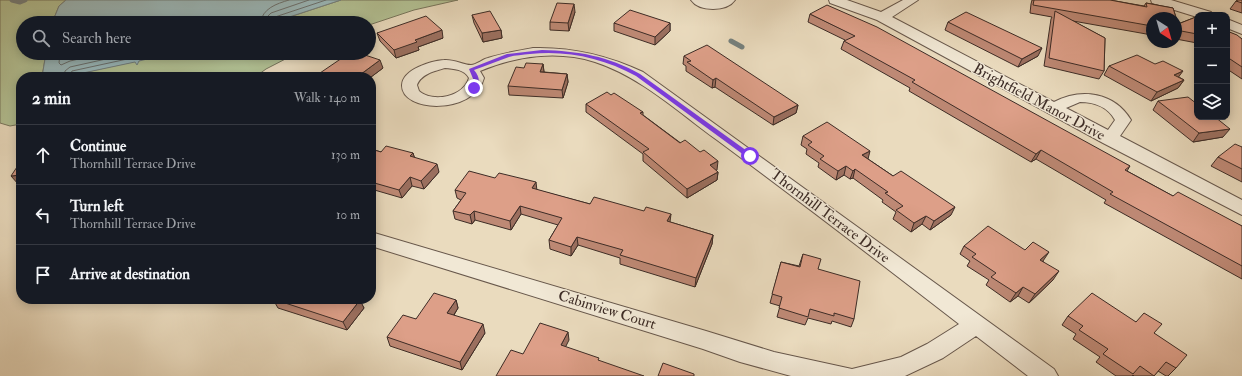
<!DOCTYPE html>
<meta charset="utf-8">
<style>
:root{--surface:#171b24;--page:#20242c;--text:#f1f3f6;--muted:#9ea1a6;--line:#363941}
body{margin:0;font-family:"IM FELL Double Pica",serif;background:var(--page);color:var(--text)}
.controls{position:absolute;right:12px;top:12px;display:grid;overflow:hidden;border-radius:8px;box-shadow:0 2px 10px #0003}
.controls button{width:36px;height:36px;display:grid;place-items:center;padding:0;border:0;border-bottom:1px solid var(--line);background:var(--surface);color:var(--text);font:20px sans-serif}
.compass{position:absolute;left:1146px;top:12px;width:36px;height:36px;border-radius:50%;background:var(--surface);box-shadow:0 2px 10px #0003;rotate:143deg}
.stop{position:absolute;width:12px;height:12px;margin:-9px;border:3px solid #7c3aed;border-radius:50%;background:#fff}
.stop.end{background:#7c3aed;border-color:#fff;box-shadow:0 1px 4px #0008}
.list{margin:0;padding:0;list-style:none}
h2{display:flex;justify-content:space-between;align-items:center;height:52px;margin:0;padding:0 16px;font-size:17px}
h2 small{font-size:13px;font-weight:400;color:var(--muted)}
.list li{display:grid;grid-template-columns:26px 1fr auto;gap:12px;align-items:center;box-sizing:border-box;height:60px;padding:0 16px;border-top:1px solid var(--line)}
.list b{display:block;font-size:15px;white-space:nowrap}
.list p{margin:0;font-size:13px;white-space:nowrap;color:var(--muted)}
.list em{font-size:13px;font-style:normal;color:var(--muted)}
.icon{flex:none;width:22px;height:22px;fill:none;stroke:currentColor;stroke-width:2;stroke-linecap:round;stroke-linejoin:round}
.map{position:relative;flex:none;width:1242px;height:376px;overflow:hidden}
.search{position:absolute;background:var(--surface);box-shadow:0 2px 10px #0003;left:16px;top:16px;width:360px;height:44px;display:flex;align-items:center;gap:10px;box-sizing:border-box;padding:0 14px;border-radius:22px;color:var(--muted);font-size:15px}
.panel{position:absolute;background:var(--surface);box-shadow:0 2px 10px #0003;left:16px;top:72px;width:360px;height:232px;border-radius:16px}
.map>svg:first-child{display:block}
</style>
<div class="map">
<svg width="1242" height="376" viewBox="0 0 1242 376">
<rect width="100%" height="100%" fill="#eadbbe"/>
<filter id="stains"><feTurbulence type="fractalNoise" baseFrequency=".005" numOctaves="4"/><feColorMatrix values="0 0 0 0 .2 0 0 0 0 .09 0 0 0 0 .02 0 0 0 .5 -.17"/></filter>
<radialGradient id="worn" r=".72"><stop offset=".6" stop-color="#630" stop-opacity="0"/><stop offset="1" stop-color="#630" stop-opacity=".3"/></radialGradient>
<!-- green -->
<path fill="#b3c194" stroke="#78765d" d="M 0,0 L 66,0 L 59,6 L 52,23 L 23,23 L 23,53 L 46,53 L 42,77 L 21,77 L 21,124 L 10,126 L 0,123 Z
M 341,0 L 458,0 L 414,10 L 369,25 L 369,23 L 271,23 Z
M 172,53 L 297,53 L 266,69 L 255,77 L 64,77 Z"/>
<!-- water -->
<path fill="#9bb9bb" stroke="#75817f" d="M 66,0 L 341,0 L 271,23 L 52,23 L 59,6 Z
M 46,53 L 172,53 L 139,61 L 137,65 L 135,62 L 64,77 L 42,77 Z"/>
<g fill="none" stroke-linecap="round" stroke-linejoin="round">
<!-- shore -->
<path stroke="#6c7270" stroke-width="1" d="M 260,23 C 263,8 276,4 289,0
M 266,23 L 267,17 L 271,13 L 309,0
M 271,23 L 272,18 L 326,0
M 60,53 L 59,63 L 61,65 L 70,61 L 105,53
M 64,77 L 65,71 L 70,67 L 133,53
M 69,77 L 72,71 L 155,53"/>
<!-- stream -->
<path stroke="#75817f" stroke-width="5" d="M 12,0 L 20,2 L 25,0
M 731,41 L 742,47"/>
<!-- street casing -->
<g stroke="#68584c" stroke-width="2">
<path id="street" d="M 691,0 L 735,0 C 727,12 699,12 691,0 Z
M 829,0 L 847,0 L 881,12 L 903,0 L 918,0 L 892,17 L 1054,102 C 1082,87 1115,93 1131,120 L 1120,136 L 1242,200 L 1242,215 L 1103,143 L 877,20 L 830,3 ZM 1080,102 C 1094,102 1108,107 1115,120 L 1108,130 L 1066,108 Z
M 1151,0 L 1171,0 L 1211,12 L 1213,15 L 1197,15 L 1197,17 L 1152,3 Z
M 1227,19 L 1242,25 L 1242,34 L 1227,28 Z
M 533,48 C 573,47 607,55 643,72 L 1054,369 L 1058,376 L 1028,376 L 976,336 L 943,358 L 905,376 L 791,376 L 740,362 L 703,349 L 371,246 L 371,232 L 706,331 L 774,352 L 852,369 L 901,357 L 927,344 L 959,324 C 879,262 798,200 717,140 C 678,112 641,77 595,62 C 557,50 516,56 480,71 L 484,78 C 474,115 401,113 402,85 C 403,69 431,61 444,60 C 453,59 464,65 471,65 C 476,65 483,59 488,58 C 503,53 518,51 533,48 ZM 445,68 C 454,69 464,69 469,78 C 463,97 433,103 419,91 L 417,85 C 421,74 435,71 445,68 Z"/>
</g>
<!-- street -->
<use href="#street" fill="#f1e8d5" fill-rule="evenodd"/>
</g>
<!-- wall -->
<path fill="#be8975" stroke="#3d2c26" d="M 1032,0 L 1110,0 L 1144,6 L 1146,3 L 1173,8 L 1178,24 L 1196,17 L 1197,17 L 1197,43 L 1176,39 L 1176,18 L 1152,18 L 1152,35 L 1073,21 L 1105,38 L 1104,71 L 1099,79 L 1044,66 L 1051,19 L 1052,17 L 1030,13 L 1031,4 Z
M 1242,0 L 1242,13 L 1230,9 L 1236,1 Z
M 575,12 L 569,31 L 550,30 L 550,22 Z
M 810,14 L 1130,166 L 1127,171 L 1173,196 L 1242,226 L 1242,279 L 1104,203 L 1106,200 L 1036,159 L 1031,162 L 909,91 L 910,88 L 841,49 L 844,41 L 845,40 L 808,22 Z
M 472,15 L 501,30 L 502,38 L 483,42 L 474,23 Z
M 948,22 L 1038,56 L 1018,67 L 945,30 Z
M 614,23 L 670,23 L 670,31 L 655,45 L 614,31 Z
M 1227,31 L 1242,39 L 1242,79 L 1227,69 Z
M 377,33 L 443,38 L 418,47 L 419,50 L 396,58 L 380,41 Z
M 684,56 L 798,105 L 796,113 L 773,125 L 715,87 L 712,88 L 686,71 L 686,66 L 683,64 Z
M 543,64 L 544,72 L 567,74 L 568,82 L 563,98 L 509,95 L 508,86 L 524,68 Z
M 1109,66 L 1179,77 L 1184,80 L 1178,88 L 1151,101 L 1104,75 Z
M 383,68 L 371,77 L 321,77 L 320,73 Z
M 1158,101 L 1223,137 L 1193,142 L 1153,110 Z
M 586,104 L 643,112 L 643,115 L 717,170 L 716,170 L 718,172 L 717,180 L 687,198 L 643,161 L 643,154 L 586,112 Z
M 803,136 L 868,159 L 951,215 L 930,230 L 922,224 L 911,232 L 893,219 L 896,212 L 882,202 L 883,200 L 853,178 L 850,179 L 844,175 L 836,180 L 818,167 L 819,163 L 806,154 L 807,149 L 801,145 Z
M 1242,147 L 1242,182 L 1211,166 L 1218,157 Z
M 371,149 L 381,152 L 413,153 L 414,157 L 439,172 L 424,189 L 412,186 L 402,198 L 371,189 Z
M 455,190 L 537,190 L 590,204 L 670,222 L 713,235 L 712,244 L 695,287 L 620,264 L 620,258 L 578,245 L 571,256 L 550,249 L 549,240 L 558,225 L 521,214 L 511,230 L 475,220 L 472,224 L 455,219 L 453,211 L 461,200 L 457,198 Z
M 964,246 L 1043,261 L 1053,280 L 1029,303 L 1018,296 L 1010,302 L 986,285 L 989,280 L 967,266 L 970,261 L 960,254 Z
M 803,254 L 818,269 L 854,319 L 851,327 L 832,321 L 831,324 L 808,318 L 805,325 L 777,317 L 780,306 L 770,303 L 781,262 L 799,266 Z
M 268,299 L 358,299 L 364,308 L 347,330 L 278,308 L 274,301 Z
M 456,300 L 458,308 L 454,315 L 485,333 L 462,370 L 390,346 L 387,337 L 416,319 Z
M 1068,316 L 1136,322 L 1154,333 L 1176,368 L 1168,376 L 1166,376 L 1158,371 L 1154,376 L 1134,376 L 1133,375 L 1132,376 L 1116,376 L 1096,362 L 1100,357 L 1073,339 L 1076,334 L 1062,325 Z"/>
<!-- shaded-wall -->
<path fill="#9b6f5f" stroke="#3d2c26" d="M 574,4 L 575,12 L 569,31 L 568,23 Z
M 670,23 L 670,31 L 655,45 L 655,37 Z
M 442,30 L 443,38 L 418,47 L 419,50 L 396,58 L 394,50 L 415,40 Z
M 501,30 L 502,38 L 483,42 L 482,33 Z
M 1042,48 L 1038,56 L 1018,67 L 1022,59 Z
M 380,60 L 383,68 L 371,77 L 357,77 Z
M 543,64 L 544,72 L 540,72 Z
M 1183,71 L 1177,79 L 1174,75 Z
M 567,74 L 568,82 L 563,98 L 562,90 Z
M 716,78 L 715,87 L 712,88 L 713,80 Z
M 1184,80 L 1178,88 L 1151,101 L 1157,92 Z
M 798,105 L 796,113 L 773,125 L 774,117 Z
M 1230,129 L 1223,137 L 1193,142 L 1199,133 Z
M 1041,150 L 1036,159 L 1031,162 L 1036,154 Z
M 870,151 L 868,159 L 862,155 Z
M 413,153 L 416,162 L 410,156 Z
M 718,161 L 717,170 L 709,174 L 710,165 Z
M 437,164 L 439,172 L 424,189 L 421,181 Z
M 846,166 L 844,175 L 836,180 L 838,171 Z
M 855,169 L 853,178 L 850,179 L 853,171 Z
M 718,172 L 717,180 L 687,198 L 687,189 Z
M 21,175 L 21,185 L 19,185 L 11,176 Z
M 410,177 L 412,186 L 402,198 L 399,190 Z
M 536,182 L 537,191 L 532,188 Z
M 520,206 L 521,214 L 511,230 L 510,221 Z
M 955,207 L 951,215 L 930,230 L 934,221 Z
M 474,211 L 475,220 L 472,224 L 470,215 Z
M 671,214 L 670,222 L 667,221 Z
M 926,216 L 922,224 L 911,232 L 914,223 Z
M 713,235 L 712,244 L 695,287 L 696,278 Z
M 577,237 L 578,245 L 571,256 L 571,247 Z
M 1049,252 L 1043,261 L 1035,268 L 1040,260 Z
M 1059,271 L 1053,280 L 1029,303 L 1035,294 Z
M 1023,287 L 1018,296 L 1010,302 L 1016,293 Z
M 360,300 L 364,308 L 347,330 L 343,322 Z
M 456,300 L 458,308 L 450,321 L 447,313 Z
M 483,324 L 485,333 L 462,370 L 460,362 Z
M 568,332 L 569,340 L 562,354 L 561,345 Z"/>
<!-- building -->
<path fill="#dd9f88" stroke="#3d2c26" d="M 1034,0 L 1110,0 L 1147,7 L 1146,3 L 1173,8 L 1178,24 L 1196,17 L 1197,17 L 1197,34 L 1176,30 L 1176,18 L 1152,18 L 1152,26 L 1033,5 Z
M 1238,0 L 1242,0 L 1242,3 L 1236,1 Z
M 557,3 L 574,4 L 568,23 L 550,22 Z
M 827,5 L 877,27 L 1130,166 L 1125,170 L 1173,196 L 1178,192 L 1242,226 L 1242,266 L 1110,194 L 1113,192 L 1041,150 L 1036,154 L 912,82 L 915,80 L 844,41 L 855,36 L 810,14 Z
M 630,10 L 670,23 L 655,37 L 614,23 Z
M 490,11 L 501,30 L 482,33 L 472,15 Z
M 1055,11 L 1105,38 L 1104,71 L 1049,58 Z
M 966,12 L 1042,48 L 1022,59 L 948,22 Z
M 426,16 L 442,30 L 415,40 L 417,42 L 394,50 L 377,33 Z
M 1227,31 L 1237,35 L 1242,39 L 1242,67 L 1227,57 Z
M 707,45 L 798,105 L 774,117 L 716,78 L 713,80 L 687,62 L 691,61 L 684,56 Z
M 354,53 L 359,53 L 380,60 L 357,77 L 322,77 L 324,75 L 320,73 L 342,58 L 346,59 Z
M 1137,55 L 1155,64 L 1163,61 L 1183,71 L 1174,75 L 1184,80 L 1157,92 L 1109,66 Z
M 526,63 L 543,64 L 540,72 L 567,74 L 562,90 L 508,86 L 516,67 L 524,68 Z
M 607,92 L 611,95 L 614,93 L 643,112 L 640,113 L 680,143 L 685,140 L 700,152 L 704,150 L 718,161 L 710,165 L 718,172 L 687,189 L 643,152 L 649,149 L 586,104 Z
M 1188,97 L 1197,104 L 1197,117 L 1215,117 L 1230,129 L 1199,133 L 1158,101 Z
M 827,122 L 870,151 L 862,155 L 893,176 L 901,171 L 955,207 L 934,221 L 926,216 L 914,223 L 896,210 L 903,206 L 885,193 L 888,192 L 855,169 L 853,171 L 846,166 L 838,171 L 820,159 L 824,156 L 808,145 L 812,142 L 803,136 Z
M 1235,144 L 1242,147 L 1242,169 L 1218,157 Z
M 386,146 L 413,153 L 410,156 L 437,164 L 421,181 L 410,177 L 399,190 L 371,182 L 371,149 L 381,152 Z
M 21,161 L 21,175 L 11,176 Z
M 469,171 L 495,178 L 499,173 L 536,182 L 532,188 L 590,204 L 594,197 L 644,211 L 646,207 L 671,214 L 667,221 L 713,235 L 696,278 L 620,255 L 623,250 L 577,237 L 571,247 L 549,240 L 562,218 L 520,206 L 510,221 L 474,211 L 470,215 L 453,211 L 466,193 L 455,190 Z
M 988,226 L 1025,250 L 1033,242 L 1049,252 L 1040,260 L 1059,271 L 1035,294 L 1023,287 L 1016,293 L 991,277 L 996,273 L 972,257 L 976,254 L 964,246 Z
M 803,254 L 821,259 L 818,269 L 860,281 L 854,319 L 834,313 L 834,316 L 810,309 L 808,317 L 779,308 L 782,297 L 772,294 L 781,262 L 800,267 Z
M 434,293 L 456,300 L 447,313 L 483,324 L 460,362 L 387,337 L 403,315 L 416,319 Z
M 1092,293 L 1136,322 L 1144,313 L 1162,324 L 1154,333 L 1187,355 L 1176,368 L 1166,362 L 1154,376 L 1140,366 L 1133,374 L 1103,354 L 1108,349 L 1079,330 L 1083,326 L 1068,316 Z
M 273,299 L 358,299 L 360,300 L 343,322 Z
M 540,323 L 568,332 L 561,345 L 599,358 L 598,360 L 644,376 L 496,376 L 511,350 L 523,354 Z
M 663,363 L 694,374 L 694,376 L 658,376 Z"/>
<!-- route -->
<path fill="#7c3aed" d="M 542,50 C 578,51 608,56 640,74 L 754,156 L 748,158 L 636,76 C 603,58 567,50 530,54 C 523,55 515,55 509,57 C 497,61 486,66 474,70 C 480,77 480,82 476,89 L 471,88 L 474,81 L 469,69 L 507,54 Z"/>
<g text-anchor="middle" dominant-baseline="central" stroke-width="3" stroke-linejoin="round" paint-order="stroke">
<!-- street labels -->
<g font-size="15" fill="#3d2c26" stroke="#f1e8d5">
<text transform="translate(1039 102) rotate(28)">Brightfield Manor Drive</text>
<text transform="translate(830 216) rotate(37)">Thornhill Terrace Drive</text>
<text transform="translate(607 310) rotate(17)">Cabinview Court</text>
</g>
</g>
<rect width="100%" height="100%" filter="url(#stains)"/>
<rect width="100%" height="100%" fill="url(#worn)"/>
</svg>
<div class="controls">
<button>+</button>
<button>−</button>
<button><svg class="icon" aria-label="layers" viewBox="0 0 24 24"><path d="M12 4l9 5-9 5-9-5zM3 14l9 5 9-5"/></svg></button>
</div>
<svg class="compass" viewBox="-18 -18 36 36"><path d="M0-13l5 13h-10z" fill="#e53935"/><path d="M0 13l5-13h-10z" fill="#9ea1a6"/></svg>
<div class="stop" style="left:750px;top:156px"></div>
<div class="stop end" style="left:474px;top:88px"></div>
<div class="search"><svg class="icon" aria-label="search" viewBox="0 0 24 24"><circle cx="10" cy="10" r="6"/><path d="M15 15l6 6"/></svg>Search here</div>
<section class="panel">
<h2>2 min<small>Walk · 140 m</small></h2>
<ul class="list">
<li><svg class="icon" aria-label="ahead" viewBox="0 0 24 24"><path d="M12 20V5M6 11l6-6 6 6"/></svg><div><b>Continue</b><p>Thornhill Terrace Drive</p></div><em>130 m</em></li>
<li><svg class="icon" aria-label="left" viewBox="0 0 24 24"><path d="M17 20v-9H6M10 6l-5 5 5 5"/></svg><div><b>Turn left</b><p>Thornhill Terrace Drive</p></div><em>10 m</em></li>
<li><svg class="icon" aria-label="arrive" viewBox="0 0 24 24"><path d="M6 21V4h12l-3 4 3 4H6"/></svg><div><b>Arrive at destination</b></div></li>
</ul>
</section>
</div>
